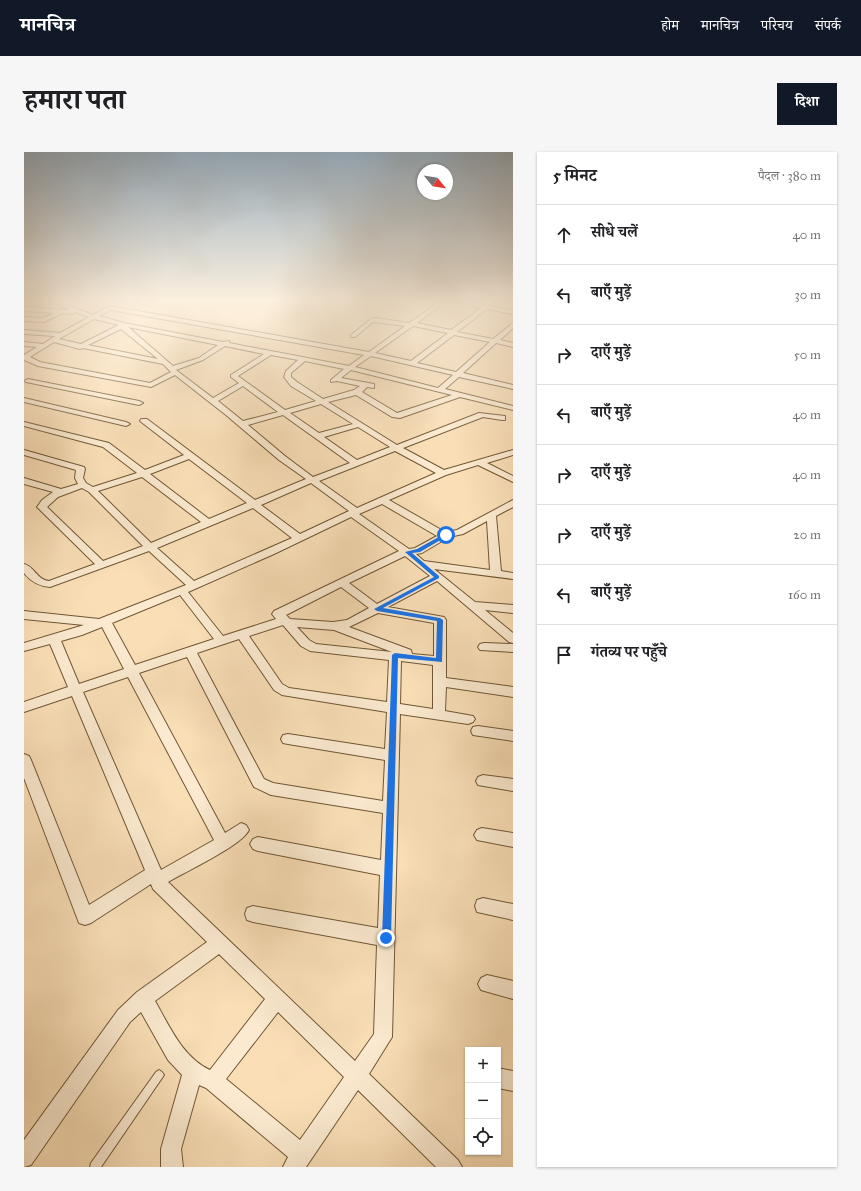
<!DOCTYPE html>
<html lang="hi">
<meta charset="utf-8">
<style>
:root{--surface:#fff;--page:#f6f6f6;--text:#202124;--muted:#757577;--line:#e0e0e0;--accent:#111827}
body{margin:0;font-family:"IM FELL Great Primer","Noto Serif Devanagari",serif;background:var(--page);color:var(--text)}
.controls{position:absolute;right:12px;bottom:12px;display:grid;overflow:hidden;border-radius:0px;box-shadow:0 1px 3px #0004}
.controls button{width:36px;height:36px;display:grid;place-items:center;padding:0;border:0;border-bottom:1px solid var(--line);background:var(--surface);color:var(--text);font:20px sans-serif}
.compass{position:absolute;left:393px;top:12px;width:36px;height:36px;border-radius:50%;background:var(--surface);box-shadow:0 1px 3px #0004;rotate:120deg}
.stop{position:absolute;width:12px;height:12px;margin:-9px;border:3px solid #1a73e8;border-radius:50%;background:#fff}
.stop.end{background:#1a73e8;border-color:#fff;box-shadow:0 1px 4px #0008}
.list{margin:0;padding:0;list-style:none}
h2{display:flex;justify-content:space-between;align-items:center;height:52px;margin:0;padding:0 16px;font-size:17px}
h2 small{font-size:13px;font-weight:400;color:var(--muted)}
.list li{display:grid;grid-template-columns:26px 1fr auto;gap:12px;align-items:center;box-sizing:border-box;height:60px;padding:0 16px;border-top:1px solid var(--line)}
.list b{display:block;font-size:15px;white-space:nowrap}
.list em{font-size:13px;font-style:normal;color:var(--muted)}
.icon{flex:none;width:22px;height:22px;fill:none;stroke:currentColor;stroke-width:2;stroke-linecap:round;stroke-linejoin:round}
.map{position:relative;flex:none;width:489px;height:1015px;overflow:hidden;border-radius:0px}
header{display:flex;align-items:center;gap:24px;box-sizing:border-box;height:56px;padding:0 20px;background:var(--accent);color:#fff}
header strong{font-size:19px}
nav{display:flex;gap:22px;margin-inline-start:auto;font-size:14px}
.intro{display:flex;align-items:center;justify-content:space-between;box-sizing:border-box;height:96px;padding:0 24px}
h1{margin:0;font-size:28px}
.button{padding:10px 18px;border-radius:0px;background:var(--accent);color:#fff;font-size:14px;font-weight:700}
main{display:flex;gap:24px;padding:0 24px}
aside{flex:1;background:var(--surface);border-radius:0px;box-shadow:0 1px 3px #0004}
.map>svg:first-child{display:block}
</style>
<header>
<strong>मानचित्र</strong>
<nav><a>होम</a><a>मानचित्र</a><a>परिचय</a><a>संपर्क</a></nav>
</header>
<div class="intro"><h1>हमारा पता</h1><a class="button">दिशा</a></div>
<main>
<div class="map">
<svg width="489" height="1015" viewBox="0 0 489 1015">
<rect width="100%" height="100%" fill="#f9deb6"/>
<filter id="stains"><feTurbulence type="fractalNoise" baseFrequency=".005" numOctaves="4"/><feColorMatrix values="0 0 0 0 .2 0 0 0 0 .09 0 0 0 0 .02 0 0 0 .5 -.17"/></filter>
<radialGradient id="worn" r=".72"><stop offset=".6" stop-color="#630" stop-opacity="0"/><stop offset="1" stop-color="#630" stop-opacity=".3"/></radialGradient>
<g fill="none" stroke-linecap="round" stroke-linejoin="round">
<!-- lane casing -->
<g stroke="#705735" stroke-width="2">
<path id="lane" d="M 135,918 L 138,920 L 140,923 L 138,926 L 77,1015 L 66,1015 L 67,1011 L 132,920 Z"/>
</g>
<!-- street casing -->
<g stroke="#705735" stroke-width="2">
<path id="street" d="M 27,150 L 36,150 L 69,163 L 86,154 L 345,200 L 381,174 L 349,170 L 331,185 L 327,185 L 327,183 L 347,167 L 352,166 L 385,171 L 415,150 L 422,150 L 393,171 L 427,178 L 457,156 L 432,150 L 445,150 L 461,153 L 464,150 L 471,150 L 466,154 L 489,158 L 489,162 L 463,157 L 433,180 L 469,187 L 489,171 L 489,176 L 476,188 L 489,191 L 489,195 L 472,191 L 439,221 L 489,233 L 489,237 L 435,225 L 421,237 L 489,254 L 489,258 L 436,245 L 376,266 L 368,265 L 332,243 L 304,250 L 373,293 L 455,261 L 481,264 L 481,268 L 478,268 L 459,265 L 379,296 L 420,318 L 489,298 L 489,303 L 463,311 L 489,324 L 489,330 L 454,313 L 422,323 L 365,348 L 421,380 L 433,378 L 489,348 L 489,355 L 472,364 L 477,419 L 489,421 L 489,427 L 410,417 L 451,450 L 489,453 L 489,461 L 461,458 L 489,481 L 489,491 L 485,490 L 413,429 L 364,455 L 420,465 L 422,468 L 422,526 L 489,535 L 489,545 L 422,535 L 421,559 L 449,564 L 451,567 L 449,570 L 444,572 L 376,562 L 368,885 L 345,922 L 434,1008 L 438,1015 L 412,1015 L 334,938 L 282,1015 L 259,1015 L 264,1005 L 182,936 L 175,933 L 157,997 L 159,1015 L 137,1015 L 137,997 L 158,923 L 144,908 L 117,860 L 106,870 L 7,1013 L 0,1015 L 0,988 L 94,858 L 113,840 L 183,790 L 129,737 L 127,732 L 67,771 L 61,773 L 55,771 L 0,626 L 0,602 L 5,604 L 7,608 L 65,753 L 121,718 L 48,544 L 0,560 L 0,550 L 44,535 L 26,492 L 0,499 L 0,491 L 60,473 L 0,467 L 0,459 L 75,467 L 162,433 L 125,399 L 26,435 C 15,434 7,430 0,421 L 0,412 C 10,414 13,428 25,429 L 71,412 L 13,355 L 18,348 L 29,340 L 0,332 L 0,326 L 37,337 L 54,332 L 51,326 L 52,318 L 0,303 L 0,298 L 60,315 L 61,317 L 59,326 L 62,331 L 69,335 L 113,321 L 79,295 L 0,274 L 0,270 L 85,291 L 121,318 L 160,303 L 116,269 L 117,267 L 123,267 L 231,348 L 282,327 L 255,308 L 202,263 L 151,223 L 127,235 L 14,214 L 0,208 L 0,203 L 13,195 L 0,194 L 0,190 L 19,192 L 31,184 L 0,182 L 0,178 L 36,181 L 65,165 L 51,160 L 48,162 L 39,161 L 20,170 L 0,169 L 0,165 L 19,166 L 31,161 L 0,159 L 0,155 L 47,158 ZM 87,158 L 340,203 L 325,214 L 205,191 L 205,189 L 199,190 L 100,171 L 75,164 ZM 70,167 L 95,173 L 57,192 L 35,187 ZM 389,174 L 424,181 L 387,209 L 351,201 ZM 104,175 L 194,193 L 175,206 L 149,214 ZM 97,177 L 134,207 L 64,193 ZM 430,183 L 466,190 L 432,220 L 393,211 ZM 30,190 L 56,197 L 59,196 L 139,212 L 147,220 L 126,231 L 16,210 L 6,205 ZM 201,194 L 240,202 L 207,223 L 207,225 L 215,231 L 189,246 L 152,218 L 179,208 ZM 247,203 L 274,208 L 262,219 L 260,225 L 267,234 L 292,249 L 261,258 L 214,224 ZM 347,204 L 429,223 L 414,236 L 331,215 ZM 281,209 L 320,217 L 307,228 L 307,230 L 313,229 L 336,234 L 330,238 L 299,247 L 273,230 L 267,225 L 267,221 ZM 327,218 L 428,243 L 373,261 L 338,240 L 343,235 L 350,236 L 350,232 L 317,226 ZM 219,234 L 254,260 L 219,269 L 194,249 ZM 297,252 L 329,272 L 295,281 L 266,261 ZM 259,263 L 326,311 L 289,325 L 261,304 L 224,273 ZM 334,275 L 366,295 L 333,308 L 300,285 ZM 371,299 L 412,321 L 333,356 L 295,329 ZM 165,307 L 223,351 L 185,367 L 126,322 ZM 118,325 L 177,370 L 127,391 L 74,339 ZM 287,331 L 325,359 L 276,382 L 237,353 ZM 58,336 L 65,340 L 119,394 L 79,409 L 23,355 L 34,345 ZM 358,352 L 413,384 L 391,396 L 385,397 L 335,362 ZM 229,356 L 268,386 L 170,429 L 133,396 ZM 327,365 L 375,399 L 250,459 L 248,462 L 252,467 L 199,484 L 164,440 L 250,402 ZM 463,369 L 466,418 L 400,409 L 392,402 L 398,401 L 425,385 L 439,382 ZM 381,404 L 406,424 L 353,452 L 325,431 ZM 317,435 L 345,456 L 323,468 L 309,470 L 266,467 L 262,463 ZM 156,443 L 190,487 L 111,513 L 88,471 ZM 354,461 L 410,471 L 410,504 L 388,502 L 387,498 L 325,475 ZM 259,473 L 277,494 L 286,499 L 365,508 L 363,550 L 265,536 L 258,532 L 225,484 ZM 78,475 L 100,517 L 55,532 L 37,489 L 58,483 ZM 273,475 L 310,478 L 368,500 L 292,492 L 285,488 ZM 215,487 L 250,538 L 258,543 L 363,560 L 361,597 L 264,582 L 259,583 L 257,587 L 259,591 L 264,592 L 361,608 L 359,649 L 249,631 L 240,627 L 173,501 ZM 163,505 L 230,635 L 247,643 L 359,661 L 357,708 L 234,685 L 229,687 L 226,692 L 229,697 L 234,699 L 356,723 L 354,776 L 229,754 L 223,756 L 221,762 L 223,768 L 229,770 L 353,793 L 350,882 L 331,909 L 144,730 C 161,720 217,694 225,678 L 222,673 L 217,671 L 201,681 L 115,521 ZM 377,509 L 409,513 L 409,557 L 376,552 ZM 104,525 L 190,688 L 137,718 L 59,540 ZM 195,802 L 241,847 L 186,918 C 158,905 145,873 131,849 ZM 254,860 L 320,925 L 276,988 L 202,927 Z
M 4,227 L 115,249 L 119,251 L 115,253 L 2,230 L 0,229 Z
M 0,246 L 102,270 L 106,272 L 102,274 L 0,250 Z
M 460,491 L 489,492 L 489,500 L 456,498 L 454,495 L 456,492 Z
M 454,574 L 489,579 L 489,589 L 449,583 L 447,579 L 449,575 Z
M 459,623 L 489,627 L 489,639 L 454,633 L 452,629 L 454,625 Z
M 458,676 L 489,681 L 489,695 L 453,688 L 450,683 L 453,678 Z
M 459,746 L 489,752 L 489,768 L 453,760 L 451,754 L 453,748 Z
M 463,823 L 489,829 L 489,847 L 457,838 L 454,832 L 457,826 Z
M 474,916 L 489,919 L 489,939 L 474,936 Z"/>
</g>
<!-- lane -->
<use href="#lane" fill="#fbead0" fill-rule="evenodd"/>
<!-- street -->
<use href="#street" fill="#fbead0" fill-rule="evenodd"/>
</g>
<!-- sky -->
<linearGradient id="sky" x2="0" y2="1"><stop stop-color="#96acbd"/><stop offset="0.51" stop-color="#fcf0de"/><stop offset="1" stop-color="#fcf0de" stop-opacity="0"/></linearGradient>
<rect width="489" height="292" fill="url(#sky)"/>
<!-- route -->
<path fill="#1a73e8" d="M 420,382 L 425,383 L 396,400 L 388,401 L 415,424 L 415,426 L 359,456 L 416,466 L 419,468 L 418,510 L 374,506 L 367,786 L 365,789 L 362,790 L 359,789 L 358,786 L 368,503 L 371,501 L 412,506 L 413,469 L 353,459 L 350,457 L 410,425 L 381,400 L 393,397 Z"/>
<rect width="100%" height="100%" filter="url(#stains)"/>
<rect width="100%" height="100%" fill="url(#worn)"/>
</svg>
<div class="controls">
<button>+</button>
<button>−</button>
<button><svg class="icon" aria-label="locate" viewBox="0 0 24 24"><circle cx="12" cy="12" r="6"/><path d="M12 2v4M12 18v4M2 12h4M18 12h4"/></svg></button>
</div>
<svg class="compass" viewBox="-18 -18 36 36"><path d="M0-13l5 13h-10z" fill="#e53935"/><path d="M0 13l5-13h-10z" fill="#757577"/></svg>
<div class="stop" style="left:422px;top:383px"></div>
<div class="stop end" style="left:362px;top:786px"></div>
</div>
<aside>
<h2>5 मिनट<small>पैदल · 380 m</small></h2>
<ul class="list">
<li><svg class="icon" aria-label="ahead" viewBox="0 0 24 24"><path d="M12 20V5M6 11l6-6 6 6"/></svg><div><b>सीधे चलें</b></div><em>40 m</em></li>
<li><svg class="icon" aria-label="left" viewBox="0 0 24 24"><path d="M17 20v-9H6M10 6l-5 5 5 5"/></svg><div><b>बाएँ मुड़ें</b></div><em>30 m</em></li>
<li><svg class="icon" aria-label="right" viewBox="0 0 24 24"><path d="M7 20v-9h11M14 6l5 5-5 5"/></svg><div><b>दाएँ मुड़ें</b></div><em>50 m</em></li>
<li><svg class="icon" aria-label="left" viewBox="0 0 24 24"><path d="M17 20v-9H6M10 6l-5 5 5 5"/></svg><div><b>बाएँ मुड़ें</b></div><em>40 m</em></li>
<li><svg class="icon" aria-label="right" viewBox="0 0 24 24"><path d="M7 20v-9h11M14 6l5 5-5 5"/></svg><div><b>दाएँ मुड़ें</b></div><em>40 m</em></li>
<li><svg class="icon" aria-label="right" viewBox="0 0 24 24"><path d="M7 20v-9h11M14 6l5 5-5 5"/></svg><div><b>दाएँ मुड़ें</b></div><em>20 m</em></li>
<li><svg class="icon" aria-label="left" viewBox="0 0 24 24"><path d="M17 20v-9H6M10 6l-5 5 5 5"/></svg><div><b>बाएँ मुड़ें</b></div><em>160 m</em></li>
<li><svg class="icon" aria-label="arrive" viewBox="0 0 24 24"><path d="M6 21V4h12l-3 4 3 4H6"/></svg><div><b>गंतव्य पर पहुँचे</b></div></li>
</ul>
</aside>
</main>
